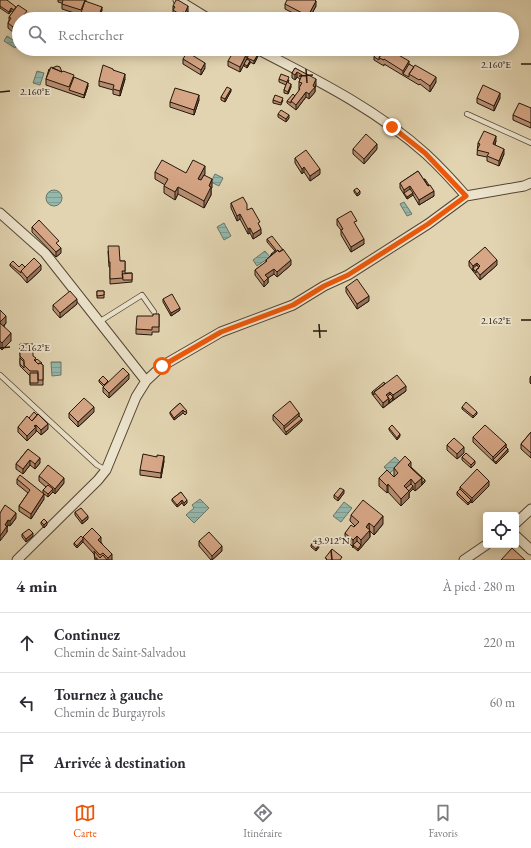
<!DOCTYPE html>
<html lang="fr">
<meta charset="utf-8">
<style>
:root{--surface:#fff;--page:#f2f2f3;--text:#2b2b33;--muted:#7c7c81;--line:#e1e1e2;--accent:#ea580c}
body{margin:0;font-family:"EB Garamond",serif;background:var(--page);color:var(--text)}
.controls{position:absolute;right:12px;bottom:12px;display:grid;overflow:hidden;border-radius:4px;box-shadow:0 2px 10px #0003}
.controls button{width:36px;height:36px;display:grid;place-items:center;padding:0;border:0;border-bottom:1px solid var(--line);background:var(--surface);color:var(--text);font:20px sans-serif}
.stop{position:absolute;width:12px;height:12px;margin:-9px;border:3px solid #ea580c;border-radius:50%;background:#fff}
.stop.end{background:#ea580c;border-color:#fff;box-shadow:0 1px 4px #0008}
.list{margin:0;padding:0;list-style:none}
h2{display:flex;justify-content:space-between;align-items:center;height:52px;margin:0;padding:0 16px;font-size:17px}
h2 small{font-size:13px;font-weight:400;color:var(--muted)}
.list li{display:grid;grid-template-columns:26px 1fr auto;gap:12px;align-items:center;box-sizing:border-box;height:60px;padding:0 16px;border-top:1px solid var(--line)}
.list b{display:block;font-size:15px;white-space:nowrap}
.list p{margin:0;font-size:13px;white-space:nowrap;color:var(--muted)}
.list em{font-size:13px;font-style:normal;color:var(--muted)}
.icon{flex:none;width:22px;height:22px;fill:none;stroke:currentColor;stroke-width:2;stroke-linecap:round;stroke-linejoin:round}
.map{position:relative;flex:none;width:531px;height:560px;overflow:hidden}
.search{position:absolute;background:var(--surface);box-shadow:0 2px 10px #0003;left:12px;right:12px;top:12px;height:44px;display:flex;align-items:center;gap:10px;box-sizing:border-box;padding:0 14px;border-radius:22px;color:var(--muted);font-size:15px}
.sheet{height:232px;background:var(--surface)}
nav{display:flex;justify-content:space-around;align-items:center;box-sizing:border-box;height:56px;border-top:1px solid var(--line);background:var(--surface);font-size:11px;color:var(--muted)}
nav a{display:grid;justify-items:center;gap:2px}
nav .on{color:var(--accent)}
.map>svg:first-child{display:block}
</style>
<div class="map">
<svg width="531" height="560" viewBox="0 0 531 560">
<defs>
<pattern id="water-rules" width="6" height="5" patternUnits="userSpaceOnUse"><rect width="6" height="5" fill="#95b8ad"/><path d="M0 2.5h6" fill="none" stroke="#809d94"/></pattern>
</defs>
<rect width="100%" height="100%" fill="#e2d4b1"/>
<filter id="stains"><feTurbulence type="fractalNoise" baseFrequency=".005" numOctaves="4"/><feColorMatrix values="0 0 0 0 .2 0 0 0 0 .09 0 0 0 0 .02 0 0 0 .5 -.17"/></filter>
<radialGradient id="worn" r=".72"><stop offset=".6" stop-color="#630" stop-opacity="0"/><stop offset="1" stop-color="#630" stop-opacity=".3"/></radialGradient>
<!-- water -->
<path fill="url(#water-rules)" stroke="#67776b" d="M 7,36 L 18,43 L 15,48 L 4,41 Z
M 37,71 L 44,73 L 40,85 L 33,83 Z
M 215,174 L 223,178 L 219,186 L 211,182 Z
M46 198a8 8 0 1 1 16 0a8 8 0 1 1-16 0Z
M 404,202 L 412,214 L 407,216 L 400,204 Z
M 224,223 L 231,236 L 224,240 L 217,227 Z
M 265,251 L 270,257 L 257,266 L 253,260 Z
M 51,362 L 61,362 L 61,375 L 52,376 Z
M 395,457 L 401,463 L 390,473 L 384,467 Z
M 200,499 L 209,508 L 194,523 L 186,515 L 194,508 L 192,505 Z
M 344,502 L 352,508 L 341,522 L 333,516 Z"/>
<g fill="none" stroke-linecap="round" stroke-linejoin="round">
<!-- service casing -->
<g stroke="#534633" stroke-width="6">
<path id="service" d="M 467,114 L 531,143
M 99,322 L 142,295 L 154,312
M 0,375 L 97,465 L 106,470"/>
</g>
<!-- minor casing -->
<g stroke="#534633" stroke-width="11">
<path id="minor" d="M 178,0 L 209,19
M 257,49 C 315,79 376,109 426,154 C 440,167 453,181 466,196
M 0,213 L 45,253 L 146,381
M 516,523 L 531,509
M 516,536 L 531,550
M 17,560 L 98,480 L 106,470 L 136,397 L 146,381 L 162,366 L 221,332 L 293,305 L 324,286 L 348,275 L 428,224 L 466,196 L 524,186 L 531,183
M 464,560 L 486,545"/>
</g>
<!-- service -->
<use href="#service" stroke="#ece3cc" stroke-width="4.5"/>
<!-- minor -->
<use href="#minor" stroke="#ece3cc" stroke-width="9"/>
</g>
<!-- wall -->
<path fill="#b88f73" stroke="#231609" d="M 0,0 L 7,0 L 19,19 L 19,29 L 17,27 L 13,32 L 8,28 L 8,23 L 9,21 L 9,17 L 13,12 L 11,11 L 9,14 L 0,8 Z
M 58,0 L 86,0 L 86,2 L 102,10 L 99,19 L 93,19 L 62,9 L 62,3 L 58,2 Z
M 285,4 L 316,6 L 309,19 L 305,19 L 285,9 Z
M 173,6 L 188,11 L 185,18 L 183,17 L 182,19 L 179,19 L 173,15 Z
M 379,49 L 409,64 L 436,82 L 430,92 L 420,84 L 419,85 L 384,64 L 384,66 L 374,60 L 374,57 Z
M 258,56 L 254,64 L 250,62 L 250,63 L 247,68 L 244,66 L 244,64 L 240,72 L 228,66 L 228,61 L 247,59 L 246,60 L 247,59 L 247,58 Z
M 183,59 L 205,68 L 201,75 L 183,64 Z
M 295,68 L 316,84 L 315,88 L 315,92 L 309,99 L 306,97 L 296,110 L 287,103 L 287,101 L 295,96 L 299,91 L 299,82 L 300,79 L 297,77 L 295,80 L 292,78 L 292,73 Z
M 49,69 L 62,72 L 75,78 L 88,86 L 84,98 L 46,85 L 46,79 Z
M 113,70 L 125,79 L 120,96 L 113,94 L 113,90 L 99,86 L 99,81 Z
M 279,79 L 289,80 L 288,83 L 291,87 L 288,94 L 284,93 L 284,90 L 286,85 L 279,82 Z
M 231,91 L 225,102 L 221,100 L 221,97 Z
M 477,98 L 500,98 L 494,111 L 477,103 Z
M 199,100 L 194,115 L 170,107 L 170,102 Z
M 273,100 L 283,100 L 281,105 L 273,103 Z
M 531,108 L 531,128 L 513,120 L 513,115 Z
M 278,114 L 289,118 L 286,122 L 278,117 Z
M 496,141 L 495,145 L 504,154 L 499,166 L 487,161 L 487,157 L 477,155 L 478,143 Z
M 353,149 L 377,149 L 364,164 L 353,154 Z
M 295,158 L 320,174 L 310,181 L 304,172 L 302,174 L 295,163 Z
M 418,171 L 434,196 L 419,205 L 413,195 L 407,199 L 400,188 L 400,183 Z
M 155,172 L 205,174 L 204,175 L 212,187 L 211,189 L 211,195 L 204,208 L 178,194 L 175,200 L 164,193 L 164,186 L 165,185 L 155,179 Z
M 354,190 L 360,194 L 357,196 L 354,192 Z
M 231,203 L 247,210 L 260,227 L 261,234 L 253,239 L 250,233 L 248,234 L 240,219 L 237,221 L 231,208 Z
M 337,219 L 356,226 L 364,244 L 351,252 L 341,235 L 341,230 L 337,225 Z
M 32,227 L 61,253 L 56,257 L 32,232 Z
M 267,239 L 291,265 L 277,277 L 274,274 L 268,278 L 268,283 L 264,287 L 255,275 L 255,270 L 266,262 L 266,260 L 275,251 L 267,242 Z
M 108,251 L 120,261 L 125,261 L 125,273 L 132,273 L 132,282 L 110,284 L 110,267 L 109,267 Z
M 469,261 L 497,265 L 480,280 L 469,266 Z
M 10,264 L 19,267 L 25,267 L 41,270 L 27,283 L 21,276 L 10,266 Z
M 346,287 L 369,301 L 357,309 L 346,292 Z
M 97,291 L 104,291 L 104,298 L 97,298 Z
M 163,299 L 180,310 L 171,316 L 163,302 Z
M 77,304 L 60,318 L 53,310 L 53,305 Z
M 0,310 L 6,323 L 4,326 L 11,341 L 2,350 L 0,348 Z
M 159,314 L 159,332 L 152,332 L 152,335 L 136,334 L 136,329 L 153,316 Z
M 20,344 L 33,356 L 36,361 L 43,365 L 43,385 L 30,385 L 30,376 L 20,366 Z
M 531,376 L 531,384 L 530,383 L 530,378 Z
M 129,379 L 109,398 L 103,392 L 103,387 L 104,387 L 99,382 L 99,380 L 108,382 Z
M 385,384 L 406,391 L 383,408 L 372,394 L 372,392 Z
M 180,403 L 187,413 L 185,415 L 183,413 L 174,420 L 170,414 L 170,412 Z
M 462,407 L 477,414 L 473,418 L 462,409 Z
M 94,412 L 78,427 L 69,418 L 69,413 Z
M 299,413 L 299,416 L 302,421 L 286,435 L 273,420 L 273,415 Z
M 29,418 L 48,429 L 41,435 L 36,430 L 36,432 L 27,441 L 18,432 L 18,427 Z
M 389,428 L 400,436 L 397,440 L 389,430 Z
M 531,432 L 531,458 L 521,449 L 521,444 Z
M 473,437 L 506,444 L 506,447 L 508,452 L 496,464 L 473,442 Z
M 447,445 L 464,453 L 457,459 L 447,450 Z
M 28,449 L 40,463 L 35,469 L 30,465 L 23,474 L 16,469 L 16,464 Z
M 462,457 L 475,464 L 471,468 L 462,460 Z
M 164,461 L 161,478 L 140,475 L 140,470 Z
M 411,467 L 425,482 L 415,491 L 413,489 L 409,493 L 409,498 L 401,506 L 388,492 L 387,493 L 379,486 L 379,478 L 394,477 L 395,477 L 394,476 L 394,468 Z
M 39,476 L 64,483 L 55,494 L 53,492 L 48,497 L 43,493 L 43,490 L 46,487 L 39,481 Z
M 17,479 L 44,499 L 31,519 L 19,511 L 19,506 L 28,493 L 17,484 Z
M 489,486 L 472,503 L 471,502 L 468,505 L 457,495 L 457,492 L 460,489 L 460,487 Z
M 181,492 L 187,503 L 184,506 L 182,503 L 177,507 L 172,501 L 172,499 Z
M 344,493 L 338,501 L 334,498 L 334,495 Z
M 75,512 L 88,519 L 82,524 L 75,515 Z
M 0,513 L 16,518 L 10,526 L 8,525 L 7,528 L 7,532 Z
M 351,515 L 383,524 L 374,535 L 370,531 L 370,537 L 358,551 L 345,540 L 345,533 L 355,526 L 350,521 L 350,519 L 351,517 Z
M 41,522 L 47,525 L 44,528 L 41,524 Z
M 22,534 L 33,536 L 26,542 L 22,537 Z
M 83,537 L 101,542 L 112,560 L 95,560 L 94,554 L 83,542 L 77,548 L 74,545 L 74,543 L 83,538 Z
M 199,541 L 222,551 L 212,560 L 211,560 L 199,546 Z
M 311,545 L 319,547 L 316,551 L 311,547 Z"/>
<!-- shaded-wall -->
<path fill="#96745e" stroke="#231609" d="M 316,1 L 316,6 L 309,19 L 308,19 L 308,16 Z
M 188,6 L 188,11 L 185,18 L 185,13 Z
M 102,7 L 102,10 L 99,19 L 98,19 Z
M 11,8 L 11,11 L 9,14 L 9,12 Z
M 183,12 L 183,17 L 182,19 L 181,19 L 181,15 Z
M 17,22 L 17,27 L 13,32 L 13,27 Z
M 247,53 L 247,59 L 240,72 L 240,67 Z
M 258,54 L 258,56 L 254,64 L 254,61 Z
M 250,61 L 250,63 L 247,68 L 247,66 Z
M 409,61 L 409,66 L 403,74 L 403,71 Z
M 205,63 L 205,68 L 201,75 L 201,70 Z
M 297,72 L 297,77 L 295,80 L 295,75 Z
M 125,74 L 125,79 L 120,96 L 120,91 Z
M 436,77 L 436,82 L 430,92 L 430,86 Z
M 316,79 L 316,84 L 315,88 L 315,92 L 309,99 L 309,94 Z
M 88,83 L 88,86 L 84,98 L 84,95 Z
M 291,84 L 291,87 L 288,94 L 288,92 Z
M 231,89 L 231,91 L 225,102 L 225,99 Z
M 306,92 L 306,97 L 296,110 L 296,105 Z
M 500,93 L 500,98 L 494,111 L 494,106 Z
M 199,95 L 199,100 L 194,115 L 194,110 Z
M 289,115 L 289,118 L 286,122 L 286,119 Z
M 496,136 L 496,141 L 493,149 L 493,144 Z
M 377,144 L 377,149 L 364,164 L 364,159 Z
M 504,149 L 504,154 L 499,166 L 499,161 Z
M 205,166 L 205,174 L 198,186 L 198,179 Z
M 304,167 L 304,172 L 302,174 L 302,169 Z
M 320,169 L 320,174 L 310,181 L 310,176 Z
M 212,179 L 212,187 L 211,189 L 211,195 L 204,208 L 204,201 L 209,186 Z
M 410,186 L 410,191 L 404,193 L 404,190 Z
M 178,187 L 178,194 L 175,200 L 175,192 Z
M 360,191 L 360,194 L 357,196 L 357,194 Z
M 434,191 L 434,196 L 419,205 L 419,200 Z
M 413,193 L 413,195 L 407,199 L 407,197 Z
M 240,214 L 240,219 L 237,221 L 237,216 Z
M 250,228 L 250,233 L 248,234 L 248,229 Z
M 261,229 L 261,234 L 253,239 L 253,234 Z
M 364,239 L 364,244 L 351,252 L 351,247 Z
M 61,248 L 61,253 L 56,257 L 56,252 Z
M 291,260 L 291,265 L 277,277 L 277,272 Z
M 497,260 L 497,265 L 480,280 L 480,275 Z
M 477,263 L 477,268 L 473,268 L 473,271 L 473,266 Z
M 41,265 L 41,270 L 27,283 L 27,278 Z
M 274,269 L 274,274 L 265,280 L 265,275 Z
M 268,278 L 268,283 L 264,287 L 264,282 Z
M 369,296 L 369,301 L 357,309 L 357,304 Z
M 77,299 L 77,304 L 60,318 L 60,313 Z
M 180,308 L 180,310 L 171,316 L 171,313 Z
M 6,316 L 6,323 L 1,328 L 0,328 L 0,322 Z
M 11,333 L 11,341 L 2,350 L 2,343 Z
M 129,374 L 129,379 L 109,398 L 109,393 Z
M 406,386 L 406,391 L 393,400 L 393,395 Z
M 390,392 L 390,397 L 386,398 L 386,395 Z
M 393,397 L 393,400 L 389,403 L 389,401 Z
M 389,398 L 389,403 L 383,408 L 383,403 Z
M 94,407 L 94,412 L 78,427 L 78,422 Z
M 183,410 L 183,413 L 174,420 L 174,418 Z
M 477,412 L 477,414 L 473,418 L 473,416 Z
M 299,413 L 299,418 L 284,429 L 284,426 Z
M 302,419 L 302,421 L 286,435 L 286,432 Z
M 48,424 L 48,429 L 41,435 L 41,430 Z
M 36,425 L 36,432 L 27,441 L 27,436 Z
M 400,434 L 400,436 L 397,440 L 397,438 Z
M 506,444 L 506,450 L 493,460 L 493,457 Z
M 464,447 L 464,453 L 457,459 L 457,454 Z
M 508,449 L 508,452 L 496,464 L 496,462 Z
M 164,456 L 164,461 L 161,478 L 161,473 Z
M 40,458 L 40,463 L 35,469 L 35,464 Z
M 30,460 L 30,465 L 23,474 L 23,469 Z
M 475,461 L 475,464 L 471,468 L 471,465 Z
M 411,462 L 411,470 L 408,465 Z
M 64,478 L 64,483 L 55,494 L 55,489 Z
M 422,478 L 422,485 L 415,491 L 415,484 Z
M 411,479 L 411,486 L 405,492 L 404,486 Z
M 425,480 L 425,482 L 422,485 L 422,483 Z
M 489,481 L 489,486 L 472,503 L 472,498 Z
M 388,484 L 388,492 L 387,493 L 387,486 Z
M 413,486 L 413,489 L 409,493 L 409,498 L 401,506 L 401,499 Z
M 53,489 L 53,492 L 48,497 L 48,494 Z
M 344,490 L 344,493 L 338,501 L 338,498 Z
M 44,494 L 44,499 L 31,519 L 31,514 Z
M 182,500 L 182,503 L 177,507 L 177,505 Z
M 187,500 L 187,503 L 184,506 L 184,503 Z
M 471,500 L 471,502 L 468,505 L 468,503 Z
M 16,513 L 16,518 L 10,526 L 10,521 Z
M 88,516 L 88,519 L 82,524 L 82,521 Z
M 383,516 L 383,524 L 374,535 L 374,527 Z
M 8,520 L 8,525 L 7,528 L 7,532 L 0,541 L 0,536 L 5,525 Z
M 47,522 L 47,525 L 44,528 L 44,525 Z
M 369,523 L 370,537 L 358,551 L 358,549 L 361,545 L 361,540 L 366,527 Z
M 33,533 L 33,536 L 26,542 L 26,539 Z
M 357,536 L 357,544 L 353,545 L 353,548 L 353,540 Z
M 101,537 L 101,542 L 98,545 L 98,540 Z
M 83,539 L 83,542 L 77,548 L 77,546 Z
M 319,545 L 319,547 L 316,551 L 316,549 Z
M 222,546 L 222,551 L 212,560 L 212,556 Z
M 112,554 L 112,560 L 108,560 L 108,558 Z"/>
<!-- building -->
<path fill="#d6a686" stroke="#231609" d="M 0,0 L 7,0 L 16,7 L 14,10 L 11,8 L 9,12 L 0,6 Z
M 63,0 L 85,0 L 81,10 L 62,4 Z
M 176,0 L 178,0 L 188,6 L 185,13 L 183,12 L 181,15 L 173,10 L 175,7 L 173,6 Z
M 287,0 L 315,0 L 316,1 L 308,16 L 285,4 Z
M 85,1 L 102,7 L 98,18 L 81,13 Z
M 18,5 L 27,11 L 24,15 L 30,19 L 19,19 L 19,24 L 17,22 L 13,27 L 8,23 L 11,18 L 9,17 Z
M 27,14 L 34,19 L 30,19 L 25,16 Z
M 159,16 L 165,19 L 158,19 Z
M 338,16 L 351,19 L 352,16 L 361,18 L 361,19 L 337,19 Z
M 235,49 L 239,49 L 247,53 L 240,67 L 228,61 Z
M 379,49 L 384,49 L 379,58 L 379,60 L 374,57 Z
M 384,49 L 388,49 L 409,61 L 403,71 L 384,59 L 384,60 L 379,58 Z
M 252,50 L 258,54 L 254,61 L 247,58 Z
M 187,52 L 205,63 L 201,70 L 183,59 Z
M 247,59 L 250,61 L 247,66 L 244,64 Z
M 409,64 L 414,67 L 409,74 L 409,77 L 403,74 Z
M 103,65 L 113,69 L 113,70 L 125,74 L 120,91 L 113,89 L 114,85 L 99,81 Z
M 415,65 L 436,77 L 430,86 L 420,79 L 419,80 L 409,74 Z
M 57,66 L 60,67 L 62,72 L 52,68 Z
M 51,67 L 62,72 L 63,71 L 74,75 L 69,87 L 46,79 Z
M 295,68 L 316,79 L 313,86 L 315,87 L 309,94 L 306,92 L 296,105 L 291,101 L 300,89 L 299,88 L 302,83 L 299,82 L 302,75 L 297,72 L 295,75 L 292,73 Z
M 281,74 L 289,77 L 287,82 L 291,84 L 288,92 L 284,90 L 287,82 L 279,79 Z
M 74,77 L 88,83 L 84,95 L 69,90 Z
M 483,85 L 500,93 L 494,106 L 477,98 Z
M 227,87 L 231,89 L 225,99 L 221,97 Z
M 175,88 L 199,95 L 194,110 L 170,102 Z
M 293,94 L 295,96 L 291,101 L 291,103 L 287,101 Z
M 275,95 L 283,98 L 281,103 L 273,100 Z
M 519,103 L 531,108 L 531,123 L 513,115 Z
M 281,110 L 289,115 L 286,119 L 278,114 Z
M 484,131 L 496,136 L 493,144 L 504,149 L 499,161 L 487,156 L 489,153 L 477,150 L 480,144 L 478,143 Z
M 366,134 L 377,144 L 364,159 L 353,149 Z
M 306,150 L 320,169 L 310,176 L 304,167 L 302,169 L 295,158 Z
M 162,160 L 186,173 L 193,160 L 205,166 L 198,179 L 201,180 L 204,175 L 212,179 L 209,186 L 211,187 L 204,201 L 178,187 L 175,192 L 164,186 L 168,179 L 155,172 Z
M 418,171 L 428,186 L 430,185 L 434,191 L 419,200 L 410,186 L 404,190 L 400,183 Z
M 424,179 L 425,179 L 429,185 L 428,186 Z
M 357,188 L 360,191 L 357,194 L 354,190 Z
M 410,189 L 413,193 L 407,197 L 404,193 Z
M 243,197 L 247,204 L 247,210 L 252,208 L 260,222 L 258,223 L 261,229 L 253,234 L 250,228 L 248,229 L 240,214 L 237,216 L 231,203 Z
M 351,211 L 357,221 L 354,222 L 364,239 L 351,247 L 341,230 L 343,229 L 337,219 Z
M 39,220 L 59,241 L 56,243 L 61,248 L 56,252 L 32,227 Z
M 272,236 L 283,250 L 279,252 L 278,250 L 271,255 L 271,254 L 276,250 L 267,239 Z
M 108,246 L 119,246 L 120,261 L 125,261 L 125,271 L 122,271 L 123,278 L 110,279 L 110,262 L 109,262 Z
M 485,247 L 497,260 L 480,275 L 476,270 L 480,266 L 477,263 L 473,266 L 469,261 Z
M 283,249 L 291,260 L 277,272 L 274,269 L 265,275 L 268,278 L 264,282 L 255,270 L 267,261 L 266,260 L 278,250 L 279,252 Z
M 34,258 L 41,265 L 27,278 L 21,271 Z
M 13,261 L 19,267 L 22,264 L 25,267 L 27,265 L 21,271 L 21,273 L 10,264 Z
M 477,265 L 479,268 L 476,270 L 476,273 L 473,268 Z
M 132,273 L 132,280 L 123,280 L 122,274 Z
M 357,279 L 369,296 L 357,304 L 346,287 Z
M 70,291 L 77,299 L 60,313 L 53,305 Z
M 97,291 L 104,291 L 104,295 L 97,296 Z
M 172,294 L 180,308 L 171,313 L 163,299 Z
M 0,310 L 6,316 L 0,322 Z
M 153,314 L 159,314 L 159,327 L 152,327 L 152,330 L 136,329 L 137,316 L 153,316 Z
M 0,323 L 11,333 L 2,343 L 0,341 Z
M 20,344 L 33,344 L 33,356 L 36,358 L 34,360 L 38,364 L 40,363 L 43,365 L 43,380 L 38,380 L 38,371 L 30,371 L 24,365 L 24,360 L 20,356 Z
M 20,358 L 24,362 L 24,368 L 20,364 Z
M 37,359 L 42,363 L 41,364 L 40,363 L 38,364 L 35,361 Z
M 123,368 L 129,374 L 109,393 L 103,387 Z
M 30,373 L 38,373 L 38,383 L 30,383 Z
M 397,375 L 406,386 L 393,395 L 390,392 L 386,395 L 389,398 L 383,403 L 374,392 Z
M 103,376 L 108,381 L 104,385 L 99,380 Z
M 384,382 L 385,384 L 374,392 L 374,395 L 372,392 Z
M 390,394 L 393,397 L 389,401 L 389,398 L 387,397 Z
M 84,398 L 94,407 L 78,422 L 69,413 Z
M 290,401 L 299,413 L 284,426 L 273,415 Z
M 466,402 L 477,412 L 473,416 L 462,407 Z
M 180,403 L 187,411 L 185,412 L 183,410 L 174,418 L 170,412 Z
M 34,412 L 37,415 L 32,421 L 29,418 Z
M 38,414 L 48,424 L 41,430 L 36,425 L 34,426 L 36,427 L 27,436 L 18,427 L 27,416 L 32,421 Z
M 299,416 L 302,419 L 286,432 L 284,429 Z
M 392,425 L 400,434 L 397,438 L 389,428 Z
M 485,425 L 506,444 L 493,457 L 473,437 Z
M 531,432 L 531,453 L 521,444 Z
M 454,438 L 464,447 L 457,454 L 447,445 Z
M 506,447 L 508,449 L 496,462 L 493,460 Z
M 28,449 L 40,458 L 35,464 L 30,460 L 23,469 L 16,464 Z
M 466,453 L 475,461 L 471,465 L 462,457 Z
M 143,454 L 157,457 L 157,455 L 164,456 L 161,473 L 140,470 Z
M 405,456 L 411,462 L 408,465 L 422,478 L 415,484 L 411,479 L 404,486 L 409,491 L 401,499 L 388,484 L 387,486 L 379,478 L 387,470 L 394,477 L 398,473 L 394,468 Z
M 48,465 L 64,478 L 55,489 L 39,476 Z
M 411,467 L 425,480 L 422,483 L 422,478 L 411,468 Z
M 477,469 L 489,481 L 472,498 L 460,487 Z
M 20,475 L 44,494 L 31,514 L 19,506 L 30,490 L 17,479 Z
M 411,484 L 413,486 L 409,491 L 406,488 Z
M 48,485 L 53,489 L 48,494 L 43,490 Z
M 340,488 L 344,490 L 338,498 L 334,495 Z
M 460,489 L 471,500 L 468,503 L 457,492 Z
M 181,492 L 187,500 L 184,503 L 182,500 L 177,505 L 172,499 Z
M 363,500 L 383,516 L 374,527 L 369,523 L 366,527 L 370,530 L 361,540 L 357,536 L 353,540 L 345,533 L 351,525 L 354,527 L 359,522 L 351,515 Z
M 5,505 L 16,513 L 10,521 L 8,520 L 5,525 L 7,526 L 0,536 L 0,513 Z
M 81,508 L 88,516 L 82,521 L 75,512 Z
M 44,519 L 47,522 L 44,525 L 41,522 Z
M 92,528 L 101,537 L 98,540 L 112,554 L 108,558 L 103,553 L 100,555 L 83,537 Z
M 29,529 L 33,533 L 26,539 L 22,534 Z
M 209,532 L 222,546 L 212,556 L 199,541 Z
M 81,536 L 83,538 L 83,539 L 77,546 L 74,543 Z
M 314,541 L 319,545 L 316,549 L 311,545 Z
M 357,541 L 361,545 L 358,549 L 353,545 Z
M 512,548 L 525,560 L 501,560 Z
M 332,549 L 342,557 L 340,560 L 326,560 L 327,559 L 325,558 Z
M 94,551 L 100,558 L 103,555 L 107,560 L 97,560 L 97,558 L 95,558 Z"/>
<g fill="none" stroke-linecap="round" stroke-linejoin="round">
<!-- route -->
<path stroke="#ea580c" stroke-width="5" d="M 162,366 L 221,332 L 293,305 L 324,286 L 348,275 L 428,224 L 466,196 L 425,153 L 392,127"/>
</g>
<!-- ticks -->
<path fill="none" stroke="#231609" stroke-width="1.5" d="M 521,64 L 531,64M 306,69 L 307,83M 299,76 L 313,75M 0,92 L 10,91M 521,320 L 531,320M 319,324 L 320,338M 313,331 L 327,331M 0,348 L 10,347M 331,550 L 332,560"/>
<g font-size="10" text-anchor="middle" fill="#231609" stroke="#ece3cc" stroke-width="3.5" stroke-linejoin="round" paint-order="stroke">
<text x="496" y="68">2.160°E</text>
<text x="35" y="95">2.160°E</text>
<text x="496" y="324">2.162°E</text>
<text x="35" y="351">2.162°E</text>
<text x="331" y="544">43.912°N</text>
</g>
<rect width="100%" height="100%" filter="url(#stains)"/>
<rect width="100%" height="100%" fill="url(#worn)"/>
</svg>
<div class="controls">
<button><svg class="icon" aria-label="locate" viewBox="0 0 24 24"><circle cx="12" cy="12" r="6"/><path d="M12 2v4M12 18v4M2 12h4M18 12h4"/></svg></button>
</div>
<div class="stop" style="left:162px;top:366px"></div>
<div class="stop end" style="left:392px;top:127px"></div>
<div class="search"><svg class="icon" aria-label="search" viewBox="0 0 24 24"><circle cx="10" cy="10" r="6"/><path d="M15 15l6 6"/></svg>Rechercher</div>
</div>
<section class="sheet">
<h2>4 min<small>À pied · 280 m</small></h2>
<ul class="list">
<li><svg class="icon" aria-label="ahead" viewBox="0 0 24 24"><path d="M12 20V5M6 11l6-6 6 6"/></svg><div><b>Continuez</b><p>Chemin de Saint-Salvadou</p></div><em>220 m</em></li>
<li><svg class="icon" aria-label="left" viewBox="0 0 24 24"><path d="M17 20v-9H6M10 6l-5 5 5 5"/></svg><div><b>Tournez à gauche</b><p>Chemin de Burgayrols</p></div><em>60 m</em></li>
<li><svg class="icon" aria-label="arrive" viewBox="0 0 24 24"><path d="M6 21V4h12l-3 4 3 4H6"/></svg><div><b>Arrivée à destination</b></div></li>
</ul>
</section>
<nav>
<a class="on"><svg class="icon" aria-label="map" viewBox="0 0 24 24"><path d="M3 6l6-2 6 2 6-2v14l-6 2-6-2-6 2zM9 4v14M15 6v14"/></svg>Carte</a>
<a><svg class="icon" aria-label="directions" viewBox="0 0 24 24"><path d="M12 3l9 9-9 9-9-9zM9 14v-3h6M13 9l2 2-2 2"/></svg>Itinéraire</a>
<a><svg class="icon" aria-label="saved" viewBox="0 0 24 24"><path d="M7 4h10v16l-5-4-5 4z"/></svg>Favoris</a>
</nav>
